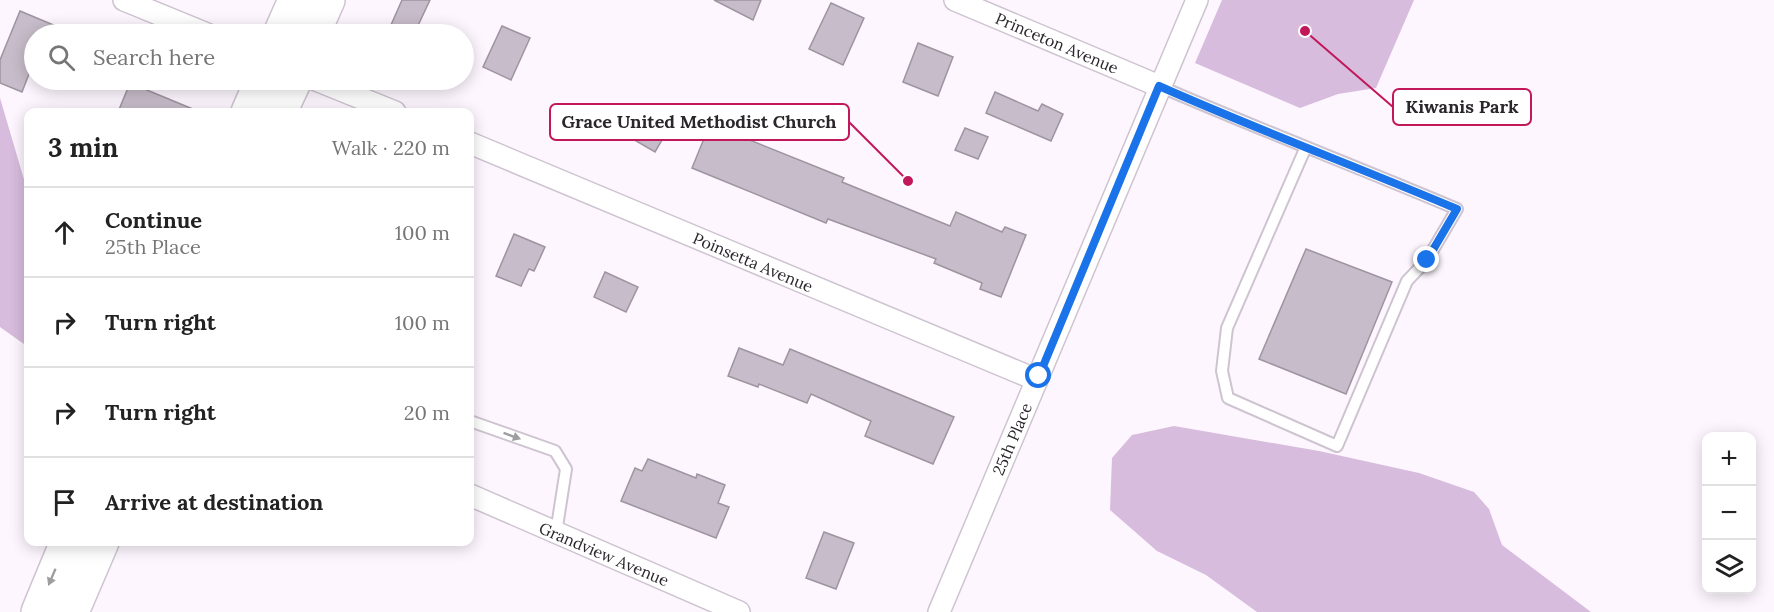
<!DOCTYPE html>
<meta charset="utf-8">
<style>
:root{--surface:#fff;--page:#f6f6f6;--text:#222;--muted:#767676;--line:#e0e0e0}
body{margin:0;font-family:Lora,serif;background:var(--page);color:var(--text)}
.controls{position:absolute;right:18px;bottom:18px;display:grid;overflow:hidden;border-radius:12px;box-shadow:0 3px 15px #0003}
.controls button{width:54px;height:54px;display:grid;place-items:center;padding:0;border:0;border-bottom:2px solid var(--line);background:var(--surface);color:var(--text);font:30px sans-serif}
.stop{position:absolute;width:18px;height:18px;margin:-14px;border:4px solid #1a73e8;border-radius:50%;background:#fff}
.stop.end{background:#1a73e8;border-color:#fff;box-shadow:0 2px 6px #0008}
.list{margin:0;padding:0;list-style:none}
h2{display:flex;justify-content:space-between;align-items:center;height:78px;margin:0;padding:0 24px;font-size:26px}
h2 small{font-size:20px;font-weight:400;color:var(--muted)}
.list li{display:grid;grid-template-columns:39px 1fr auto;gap:18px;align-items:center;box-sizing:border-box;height:90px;padding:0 24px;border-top:2px solid var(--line)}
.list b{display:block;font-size:22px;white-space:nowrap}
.list p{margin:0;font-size:20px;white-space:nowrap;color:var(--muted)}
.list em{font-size:20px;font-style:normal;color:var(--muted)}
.icon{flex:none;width:33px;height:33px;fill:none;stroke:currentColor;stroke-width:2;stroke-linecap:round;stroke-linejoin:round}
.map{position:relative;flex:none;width:1774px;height:612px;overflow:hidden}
.search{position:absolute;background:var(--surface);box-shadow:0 3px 15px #0003;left:24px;top:24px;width:450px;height:66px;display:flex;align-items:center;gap:15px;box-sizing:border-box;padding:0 21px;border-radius:33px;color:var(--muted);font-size:22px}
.panel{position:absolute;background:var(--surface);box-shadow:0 3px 15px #0003;left:24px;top:108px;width:450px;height:438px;border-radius:12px}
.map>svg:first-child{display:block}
</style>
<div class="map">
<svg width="1774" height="612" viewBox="0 0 1774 612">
<rect width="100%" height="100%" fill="#fdf6fe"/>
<!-- green -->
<path fill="#d7bcdd" d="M 1222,0 L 1414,0 L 1376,88 L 1338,94 L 1300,108 L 1195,63 Z
M 0,98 L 28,193 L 28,347 L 0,327 Z
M 1174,426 L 1319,451 L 1419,473 L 1474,492 L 1489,509 L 1502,545 L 1591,612 L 1257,612 L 1206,575 L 1157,551 L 1110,510 L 1112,458 L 1132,435 Z"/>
<!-- building -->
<path fill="#c7bcc9" stroke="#9e94a1" stroke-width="1.5" d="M 402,0 L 430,0 L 414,34 L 387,34 Z
M 714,0 L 761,0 L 753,20 Z
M 831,3 L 864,18 L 843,65 L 809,49 Z
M 20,11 L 75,34 L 34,34 L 34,61 L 22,92 L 0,83 L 0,60 Z
M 502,26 L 530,38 L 511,80 L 483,67 Z
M 918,43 L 953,57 L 938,96 L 903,82 Z
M 130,83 L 200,112 L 118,112 Z
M 995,92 L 1038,111 L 1042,104 L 1063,114 L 1051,141 L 986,113 Z
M 649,109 L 672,123 L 655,152 L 631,138 Z
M 710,124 L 844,178 L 842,182 L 950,226 L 956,212 L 1002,232 L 1005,227 L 1026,235 L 1001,297 L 980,289 L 982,283 L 934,263 L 936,259 L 828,219 L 826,223 L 692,168 Z
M 965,128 L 988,137 L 978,159 L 955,150 Z
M 514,234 L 545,247 L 534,271 L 529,269 L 521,286 L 496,276 Z
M 1306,249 L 1392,282 L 1346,394 L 1259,359 Z
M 605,272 L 638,287 L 626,312 L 594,297 Z
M 739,348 L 783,365 L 790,349 L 954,417 L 933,464 L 865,436 L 871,421 L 811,394 L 807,403 L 759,384 L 758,387 L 728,376 Z
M 648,459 L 696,478 L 697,474 L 725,485 L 718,503 L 729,507 L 716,538 L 621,501 L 635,468 L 642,471 Z
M 824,532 L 854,543 L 836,589 L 806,578 Z"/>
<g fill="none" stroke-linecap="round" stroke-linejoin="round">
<!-- lane casing -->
<g stroke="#cec4d1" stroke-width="14">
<path id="lane" d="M 1159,86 C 1258,129 1358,167 1457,209 L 1427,260 L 1407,281 L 1337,446 L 1228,398 L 1222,371 L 1227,328 L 1305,149
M 470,421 L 555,451 L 566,469 L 556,533"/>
</g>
<!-- street casing -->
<g stroke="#cec4d1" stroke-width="24">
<path id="street" d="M 124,0 L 207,34
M 955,0 L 1159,86
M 316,80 L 395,112
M 470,143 L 1037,380
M 470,495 L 739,612
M 939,612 L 1197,0"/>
</g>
<!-- primary casing -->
<g stroke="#cec4d1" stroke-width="36">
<path id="primary" d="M 280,34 L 295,0
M 313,34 L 328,0
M 248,112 L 262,80
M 280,112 L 295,80
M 38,612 L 67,542
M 72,612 L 102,542"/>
</g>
<!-- lane -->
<use href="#lane" stroke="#fff" stroke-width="10"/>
<!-- street -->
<use href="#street" stroke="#fff" stroke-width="21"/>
<!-- primary -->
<use href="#primary" stroke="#fff" stroke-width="33"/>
</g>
<!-- one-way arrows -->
<defs><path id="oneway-solid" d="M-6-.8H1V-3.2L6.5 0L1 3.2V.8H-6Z" transform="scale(1.5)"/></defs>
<g fill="#9f9da0">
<use href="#oneway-solid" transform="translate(512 436) rotate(20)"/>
<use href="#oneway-solid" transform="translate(52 577) rotate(113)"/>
</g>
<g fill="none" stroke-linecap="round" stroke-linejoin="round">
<!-- route -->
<path stroke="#1a73e8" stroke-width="8" d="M 1039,376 L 1159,86 C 1258,130 1358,167 1457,209 L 1427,260"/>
</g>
<g text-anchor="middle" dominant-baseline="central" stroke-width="4.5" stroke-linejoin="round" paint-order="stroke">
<!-- street labels -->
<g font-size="16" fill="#2a262b" stroke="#fff">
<text transform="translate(1057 43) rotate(23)">Princeton Avenue</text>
<text transform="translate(753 262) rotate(23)">Poinsetta Avenue</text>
<text transform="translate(1012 439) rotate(-67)">25th Place</text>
<text transform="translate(604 554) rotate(23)">Grandview Avenue</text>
</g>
</g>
<!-- callouts -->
<path fill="none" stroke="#c2185b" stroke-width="2" d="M1305 31L1393 107M908 181L849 122"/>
<g fill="#c2185b" stroke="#fff" stroke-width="2">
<circle cx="1305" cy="31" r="6"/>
<circle cx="908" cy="181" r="6"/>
</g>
<g fill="#fff" stroke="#c2185b" stroke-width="2">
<rect x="1393" y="89" width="138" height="36" rx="6"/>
<rect x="550" y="104" width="299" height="36" rx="6"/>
</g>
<g font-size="18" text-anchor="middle" font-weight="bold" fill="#2a262b">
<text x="1462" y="113">Kiwanis Park</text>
<text x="699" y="128">Grace United Methodist Church</text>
</g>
</svg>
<div class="controls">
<button>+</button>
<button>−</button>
<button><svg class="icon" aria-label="layers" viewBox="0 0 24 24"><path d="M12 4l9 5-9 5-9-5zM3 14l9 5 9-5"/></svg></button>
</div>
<div class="stop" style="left:1039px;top:376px"></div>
<div class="stop end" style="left:1427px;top:260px"></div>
<div class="search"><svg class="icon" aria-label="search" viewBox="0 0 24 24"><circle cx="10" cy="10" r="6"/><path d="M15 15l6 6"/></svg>Search here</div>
<section class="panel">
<h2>3 min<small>Walk · 220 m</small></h2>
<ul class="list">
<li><svg class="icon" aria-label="ahead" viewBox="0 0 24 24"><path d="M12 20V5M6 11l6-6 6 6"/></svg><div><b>Continue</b><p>25th Place</p></div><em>100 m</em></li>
<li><svg class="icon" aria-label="right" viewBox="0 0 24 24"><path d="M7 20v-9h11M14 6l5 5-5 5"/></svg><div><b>Turn right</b></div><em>100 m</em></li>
<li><svg class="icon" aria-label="right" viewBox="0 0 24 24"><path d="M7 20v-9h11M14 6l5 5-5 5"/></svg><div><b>Turn right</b></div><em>20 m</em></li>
<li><svg class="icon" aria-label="arrive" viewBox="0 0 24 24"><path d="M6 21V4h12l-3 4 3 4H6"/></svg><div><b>Arrive at destination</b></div></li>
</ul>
</section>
</div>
